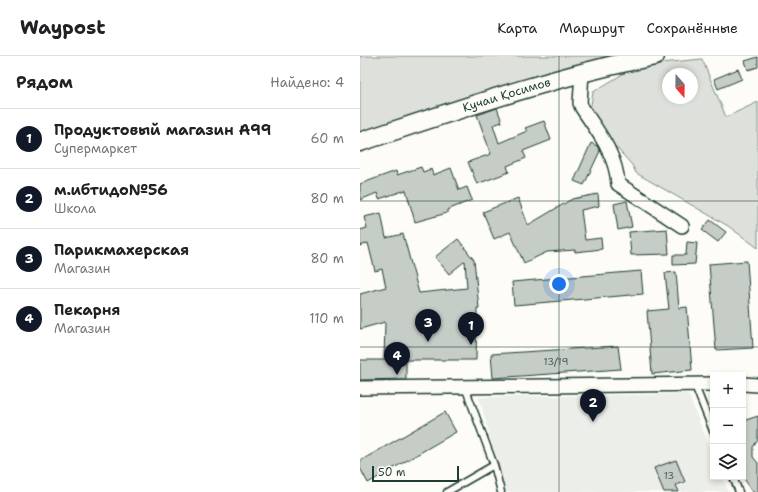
<!DOCTYPE html>
<html lang="ru">
<meta charset="utf-8">
<style>
:root{--surface:#fff;--page:#f6f6f6;--text:#202124;--muted:#757577;--line:#e0e0e0;--accent:#111827}
body{margin:0;font-family:"Shantell Sans",sans-serif;background:var(--page);color:var(--text)}
.controls{position:absolute;right:12px;bottom:12px;display:grid;overflow:hidden;border-radius:0px;box-shadow:0 2px 6px #0003}
.controls button{width:36px;height:36px;display:grid;place-items:center;padding:0;border:0;border-bottom:1px solid var(--line);background:var(--surface);color:var(--text);font:20px sans-serif}
.compass{position:absolute;left:302px;top:12px;width:36px;height:36px;border-radius:50%;background:var(--surface);box-shadow:0 2px 6px #0003;rotate:160deg}
.scale{position:absolute;left:12px;bottom:10px;width:87px;box-sizing:border-box;padding-left:4px;border:2px solid #1f3d34;border-top:0;font-size:11px;line-height:14px;white-space:nowrap;color:#1f3d34;-webkit-text-stroke:3px #fdfcf7;paint-order:stroke}
.you{position:absolute;left:199px;top:228px;width:14px;height:14px;margin:-10px;border:3px solid #fff;border-radius:50%;background:#1a73e8;box-shadow:0 0 0 6px #1a73e833}
.badge{display:grid;place-items:center;width:26px;height:26px;border-radius:50%;background:var(--accent);color:#fff;font-size:13px;font-weight:700}
.pin{position:absolute;translate:-50% -33px;filter:drop-shadow(0 1px 2px #0008)}
.pin::after{content:'';position:absolute;top:21px;width:14px;height:12px;background:inherit;clip-path:polygon(0 0,100% 0,50% 100%)}
.list{margin:0;padding:0;list-style:none}
h2{display:flex;justify-content:space-between;align-items:center;height:52px;margin:0;padding:0 16px;font-size:17px}
h2 small{font-size:13px;font-weight:400;color:var(--muted)}
.list li{display:grid;grid-template-columns:26px 1fr auto;gap:12px;align-items:center;box-sizing:border-box;height:60px;padding:0 16px;border-top:1px solid var(--line)}
.list b{display:block;font-size:15px;white-space:nowrap}
.list p{margin:0;font-size:13px;white-space:nowrap;color:var(--muted)}
.list em{font-size:13px;font-style:normal;color:var(--muted)}
.icon{flex:none;width:22px;height:22px;fill:none;stroke:currentColor;stroke-width:2;stroke-linecap:round;stroke-linejoin:round}
.map{position:relative;flex:none;width:398px;height:436px;overflow:hidden}
header{display:flex;align-items:center;gap:24px;box-sizing:border-box;height:56px;padding:0 20px;background:var(--surface);border-bottom:1px solid var(--line)}
header strong{font-size:19px}
nav{display:flex;gap:22px;margin-inline-start:auto;font-size:14px}
main{display:flex}
aside{flex:1;background:var(--surface)}
.map>svg:first-child{display:block}
</style>
<header>
<strong>Waypost</strong>
<nav><a>Карта</a><a>Маршрут</a><a>Сохранённые</a></nav>
</header>
<main>
<aside>
<h2>Рядом<small>Найдено: 4</small></h2>
<ul class="list">
<li><span class="badge">1</span><div><b>Продуктовый магазин А99</b><p>Супермаркет</p></div><em>60 m</em></li>
<li><span class="badge">2</span><div><b>м.ибтидо№56</b><p>Школа</p></div><em>80 m</em></li>
<li><span class="badge">3</span><div><b>Парикмахерская</b><p>Магазин</p></div><em>80 m</em></li>
<li><span class="badge">4</span><div><b>Пекарня</b><p>Магазин</p></div><em>110 m</em></li>
</ul>
</aside>
<div class="map">
<svg width="398" height="436" viewBox="0 0 398 436">
<rect width="100%" height="100%" fill="#fdfcf7"/>
<filter id="ink" filterUnits="userSpaceOnUse"><feTurbulence type="fractalNoise" baseFrequency=".025" numOctaves="2"/><feDisplacementMap in="SourceGraphic" scale="8" xChannelSelector="R" yChannelSelector="G"/><feConvolveMatrix kernelMatrix="1 2 1 2 8 2 1 2 1" color-interpolation-filters="sRGB"/></filter>
<g filter="url(#ink)">
<!-- built -->
<path fill="#eceee9" d="M 328,338 L 353,400 L 353,421 L 362,421 L 368,436 L 145,436 L 119,341 Z"/>
<!-- green -->
<path fill="#dde0db" stroke="#7e8e88" fill-rule="evenodd" d="M 0,0 L 251,0 L 129,44 L 0,83 Z
M 342,3 L 366,61 L 398,46 L 398,192 L 368,170 L 276,117 L 272,109 L 254,89 L 230,55 L 233,36 L 271,13 L 291,8 ZM 308,18 L 332,18 L 332,42 L 308,42 Z"/>
<!-- building -->
<path fill="#c6cdc7" stroke="#1f3d34" d="M 398,1 L 398,11 L 388,14 L 385,5 Z
M 378,13 L 382,23 L 358,33 L 354,23 Z
M 137,52 L 142,66 L 133,69 L 139,87 L 167,75 L 165,72 L 184,65 L 191,84 L 163,95 L 166,102 L 147,110 L 149,116 L 117,128 L 108,106 L 131,98 L 117,59 Z
M 231,87 L 237,90 L 240,95 L 224,129 L 214,125 Z
M 61,111 L 63,116 L 71,113 L 73,119 L 91,112 L 99,134 L 107,131 L 112,144 L 87,154 L 87,157 L 55,166 L 46,134 L 19,143 L 17,137 L 0,144 L 0,128 L 36,115 L 37,119 Z
M 238,138 L 239,150 L 221,154 L 225,184 L 241,182 L 242,193 L 215,196 L 215,194 L 187,196 L 164,207 L 150,176 L 134,183 L 123,156 L 158,142 L 168,169 L 212,143 Z
M 267,145 L 272,171 L 258,174 L 254,148 Z
M 21,157 L 26,182 L 43,178 L 59,237 L 107,232 L 105,205 L 89,218 L 75,201 L 98,183 L 114,204 L 119,252 L 117,252 L 116,304 L 46,304 L 46,323 L 0,324 L 0,304 L 24,304 L 25,266 L 0,273 L 0,238 L 26,231 L 22,213 L 15,215 L 8,187 L 0,190 L 0,174 L 7,172 L 4,161 Z
M 350,164 L 366,176 L 358,186 L 342,174 Z
M 307,173 L 309,198 L 271,199 L 269,176 Z
M 327,186 L 337,187 L 335,208 L 313,209 L 313,199 L 326,199 Z
M 387,205 L 393,292 L 356,294 L 349,208 Z
M 281,215 L 283,238 L 154,249 L 152,226 Z
M 316,216 L 319,252 L 327,251 L 332,314 L 292,318 L 287,255 L 309,253 L 305,217 Z
M 258,290 L 261,313 L 133,322 L 131,298 Z
M 85,356 L 96,376 L 8,427 L 0,412 L 0,405 Z
M 398,360 L 398,384 L 393,391 L 393,401 L 398,407 L 398,436 L 393,436 L 383,421 L 383,365 Z
M 316,404 L 325,426 L 316,429 L 319,436 L 304,436 L 294,412 Z"/>
<g fill="none" stroke-linecap="round" stroke-linejoin="round">
<!-- lane casing -->
<g stroke="#1f3d34" stroke-width="9">
<path id="lane" d="M 334,327 L 353,375
M 105,331 L 134,409 L 141,436
M 373,421 L 379,436
M 87,436 L 134,409"/>
</g>
<!-- street casing -->
<g stroke="#1f3d34" stroke-width="16">
<path id="street" d="M 222,17 L 220,47 L 222,52 C 238,76 256,98 258,128 L 322,170
M 383,328 L 398,329
M 0,332 L 353,328"/>
</g>
<!-- secondary casing -->
<g stroke="#1f3d34" stroke-width="21">
<g id="secondary">
<path id="s1" d="M 0,86 C 97,54 195,20 295,0"/>
</g>
</g>
<!-- lane -->
<use href="#lane" stroke="#fdfcf7" stroke-width="6"/>
<!-- street -->
<use href="#street" stroke="#fdfcf7" stroke-width="13"/>
<!-- secondary -->
<use href="#secondary" stroke="#fdfcf7" stroke-width="18"/>
</g>
</g>
<!-- grid -->
<path fill="none" stroke="#1f3d34" stroke-width="1" stroke-opacity="0.55" d="M 199,0 L 199,436M 0,145 L 398,145M 0,291 L 398,291"/>
<g text-anchor="middle" dominant-baseline="central" stroke-width="3" stroke-linejoin="round" paint-order="stroke">
<!-- number labels -->
<g font-size="10" fill="#496159">
<text x="196" y="305">13/19</text>
<text x="309" y="419">13</text>
</g>
<!-- street labels -->
<g font-size="12" fill="#1f3d34" stroke="#fdfcf7">
<text stroke="none"><textPath href="#s1" startOffset="154">Кучаи Қосимов</textPath></text>
</g>
</g>
</svg>
<div class="controls">
<button>+</button>
<button>−</button>
<button><svg class="icon" aria-label="layers" viewBox="0 0 24 24"><path d="M12 4l9 5-9 5-9-5zM3 14l9 5 9-5"/></svg></button>
</div>
<svg class="compass" viewBox="-18 -18 36 36"><path d="M0-13l5 13h-10z" fill="#e53935"/><path d="M0 13l5-13h-10z" fill="#757577"/></svg>
<div class="scale">50 m</div>
<div class="you"></div>
<div class="pin badge" style="left:111px;top:289px">1</div>
<div class="pin badge" style="left:233px;top:366px">2</div>
<div class="pin badge" style="left:68px;top:286px">3</div>
<div class="pin badge" style="left:37px;top:319px">4</div>
</div>
</main>
